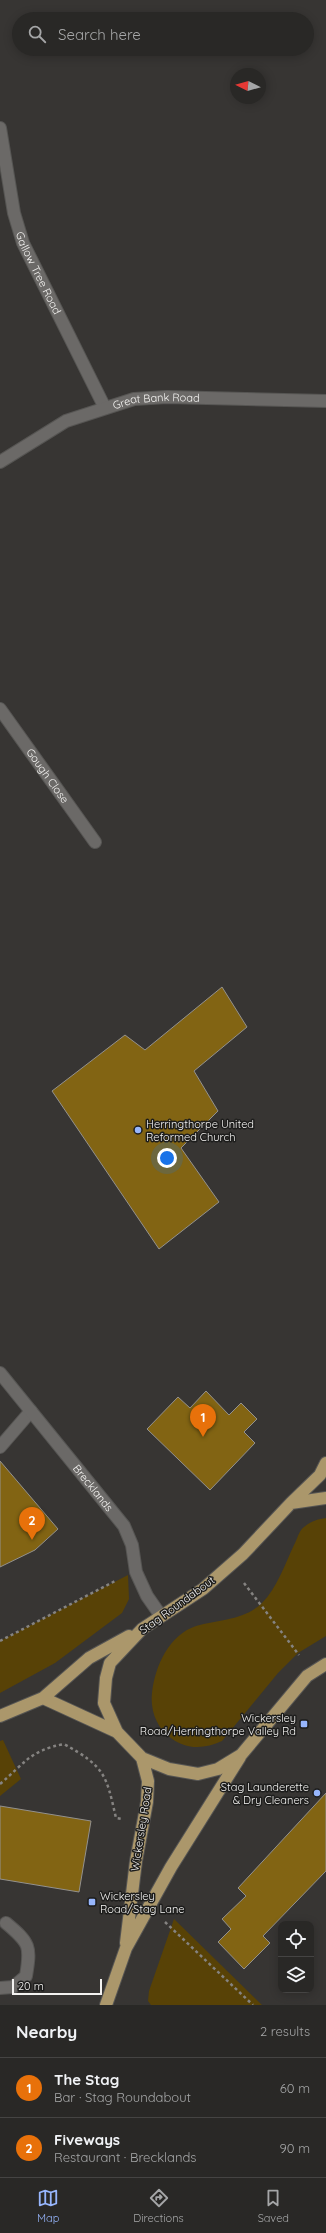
<!DOCTYPE html>
<meta charset="utf-8">
<style>
:root{--surface:#292826;--page:#353432;--text:#f1f3f6;--muted:#a5a6a7;--line:#454443;--accent:#97b6fd}
body{margin:0;font-family:Quicksand,sans-serif;background:var(--page);color:var(--text)}
.controls{position:absolute;right:12px;bottom:12px;display:grid;overflow:hidden;border-radius:8px;box-shadow:0 2px 10px #0003}
.controls button{width:36px;height:36px;display:grid;place-items:center;padding:0;border:0;border-bottom:1px solid var(--line);background:var(--surface);color:var(--text);font:20px sans-serif}
.compass{position:absolute;left:230px;top:68px;width:36px;height:36px;border-radius:50%;background:var(--surface);box-shadow:0 2px 10px #0003;rotate:275deg}
.scale{position:absolute;left:12px;bottom:10px;width:90px;box-sizing:border-box;padding-left:4px;border:2px solid #f4f3f1;border-top:0;font-size:11px;line-height:14px;white-space:nowrap;color:#f4f3f1;-webkit-text-stroke:3px #1d1d1c;paint-order:stroke}
.you{position:absolute;left:167px;top:1158px;width:14px;height:14px;margin:-10px;border:3px solid #fff;border-radius:50%;background:#1a73e8;box-shadow:0 0 0 6px #1a73e833}
.badge{display:grid;place-items:center;width:26px;height:26px;border-radius:50%;background:var(--accent);color:#fff;font-size:13px;font-weight:700}
.pin{position:absolute;translate:-50% -33px;filter:drop-shadow(0 1px 2px #0008)}
.pin::after{content:'';position:absolute;top:21px;width:14px;height:12px;background:inherit;clip-path:polygon(0 0,100% 0,50% 100%)}
.list{margin:0;padding:0;list-style:none}
h2{display:flex;justify-content:space-between;align-items:center;height:52px;margin:0;padding:0 16px;font-size:17px}
h2 small{font-size:13px;font-weight:400;color:var(--muted)}
.list li{display:grid;grid-template-columns:26px 1fr auto;gap:12px;align-items:center;box-sizing:border-box;height:60px;padding:0 16px;border-top:1px solid var(--line)}
.list b{display:block;font-size:15px;white-space:nowrap}
.list p{margin:0;font-size:13px;white-space:nowrap;color:var(--muted)}
.list em{font-size:13px;font-style:normal;color:var(--muted)}
.icon{flex:none;width:22px;height:22px;fill:none;stroke:currentColor;stroke-width:2;stroke-linecap:round;stroke-linejoin:round}
.map{position:relative;flex:none;width:326px;height:2005px;overflow:hidden}
.search{position:absolute;background:var(--surface);box-shadow:0 2px 10px #0003;left:12px;right:12px;top:12px;height:44px;display:flex;align-items:center;gap:10px;box-sizing:border-box;padding:0 14px;border-radius:22px;color:var(--muted);font-size:15px}
.sheet{height:172px;background:var(--surface)}
nav{display:flex;justify-content:space-around;align-items:center;box-sizing:border-box;height:56px;border-top:1px solid var(--line);background:var(--surface);font-size:11px;color:var(--muted)}
nav a{display:grid;justify-items:center;gap:2px}
nav .on{color:var(--accent)}
.map>svg:first-child{display:block}
</style>
<div class="map">
<svg width="326" height="2005" viewBox="0 0 326 2005">
<rect width="100%" height="100%" fill="#373533"/>
<!-- green -->
<path fill="#584206" d="M 326,1518 L 326,1636 L 298,1653 L 278,1673 L 222,1741 C 205,1749 186,1750 171,1738 C 157,1728 150,1711 152,1693 C 155,1666 169,1635 196,1626 C 219,1619 243,1621 262,1603 C 277,1588 285,1564 294,1545 C 297,1540 299,1530 304,1527 C 311,1521 318,1519 326,1518 Z
M 128,1575 L 129,1599 L 122,1613 L 55,1663 L 0,1693 L 0,1641 Z
M 3,1740 L 21,1779 L 0,1796 L 0,1741 Z
M 174,1919 L 262,2005 L 151,2005 L 148,2001 L 149,1991 Z"/>
<!-- building -->
<path fill="#826413" stroke="#93918e" d="M 222,987 L 247,1027 L 194,1071 L 218,1111 L 181,1148 L 219,1202 L 159,1249 L 52,1091 L 125,1035 L 145,1050 Z
M 206,1391 L 229,1415 L 241,1403 L 257,1419 L 244,1432 L 255,1443 L 210,1490 L 147,1429 L 178,1397 L 190,1408 Z
M 0,1461 L 58,1529 L 35,1550 L 0,1567 Z
M 326,1793 L 326,1871 L 263,1936 L 270,1943 L 244,1969 L 218,1942 L 231,1929 L 222,1919 L 246,1896 L 238,1888 Z
M 0,1806 L 91,1821 L 79,1892 L 0,1879 Z"/>
<g fill="none" stroke-linecap="round" stroke-linejoin="round">
<!-- lane casing -->
<g stroke="#565553" stroke-width="14">
<path id="lane" d="M 0,1447 L 31,1411
M 0,1988 L 13,1987 L 26,1976 C 31,1946 30,1943 6,1923"/>
</g>
<!-- street casing -->
<g stroke="#565553" stroke-width="14">
<g id="street">
<path id="s1" d="M 0,128 L 14,213 L 23,243 L 105,408"/>
<path id="s2" d="M 0,462 L 66,421 L 134,399 L 167,397 L 326,401"/>
<path id="s3" d="M 0,709 L 95,842"/>
<path id="s4" d="M 0,1373 L 124,1526 L 132,1545 L 136,1572 L 147,1596 L 161,1616"/>
</g>
</g>
<!-- primary casing -->
<g stroke="#565553" stroke-width="14">
<path id="primary" d="M 326,1498 L 291,1503 L 243,1554 L 203,1589 L 142,1629 L 110,1663 L 106,1678 L 104,1703 L 117,1732 L 142,1758 L 169,1769 L 198,1774 L 218,1769 L 241,1755 L 307,1676 L 326,1664
M 291,1503 L 320,1475 L 326,1463
M 43,1698 L 117,1732
M 0,1716 L 43,1698 L 89,1658 L 129,1636
M 126,1943 L 136,1861 L 147,1802 L 148,1781 L 142,1758
M 106,2005 L 126,1948 L 171,1867 L 240,1757"/>
</g>
<!-- path -->
<path stroke="#858381" stroke-width="2.5" stroke-dasharray="3 3" stroke-linecap="butt" d="M 244,1583 L 299,1655
M 0,1641 L 117,1580
M 0,1784 C 25,1763 29,1751 64,1744 C 105,1767 106,1774 116,1818 L 122,1819
M 165,1922 L 253,2005"/>
<!-- lane -->
<use href="#lane" stroke="#6b6967" stroke-width="12"/>
<!-- street -->
<use href="#street" stroke="#6b6967" stroke-width="12"/>
<!-- primary -->
<use href="#primary" stroke="#ab976b" stroke-width="12"/>
</g>
<!-- markers -->
<g fill="#97b6fd" stroke="#1d1d1c" stroke-width="1.5">
<circle cx="138" cy="1130" r="4"/>
<rect x="300" y="1720" width="8" height="8" rx="2"/>
<circle cx="317" cy="1793" r="4"/>
<rect x="88" y="1898" width="8" height="8" rx="2"/>
</g>
<g text-anchor="middle" dominant-baseline="central" stroke-width="3" stroke-linejoin="round" paint-order="stroke">
<!-- street labels -->
<g font-size="11" fill="#f4f3f1" stroke="#1d1d1c">
<text stroke="none"><textPath href="#s1" startOffset="151">Gallow Tree Road</textPath></text>
<text stroke="none"><textPath href="#s2" startOffset="171">Great Bank Road</textPath></text>
<text stroke="none"><textPath href="#s3" startOffset="82">Gough Close</textPath></text>
<text stroke="none"><textPath href="#s4" startOffset="148">Brecklands</textPath></text>
<text transform="translate(177 1605) rotate(-36)">Stag Roundabout</text>
<text transform="translate(141 1829) rotate(-81)">Wickersley Road</text>
</g>
<!-- poi labels -->
<g font-size="11" fill="#f4f3f1" stroke="#1d1d1c" text-anchor="start">
<text x="146" y="1124">Herringthorpe United<tspan x="146" dy="13">Reformed Church</tspan></text>
<text x="296" y="1718" text-anchor="end">Wickersley<tspan x="296" dy="13">Road/Herringthorpe Valley Rd</tspan></text>
<text x="309" y="1787" text-anchor="end">Stag Launderette<tspan x="309" dy="13">&amp; Dry Cleaners</tspan></text>
<text x="100" y="1896">Wickersley<tspan x="100" dy="13">Road/Stag Lane</tspan></text>
</g>
</g>
</svg>
<div class="controls">
<button><svg class="icon" aria-label="locate" viewBox="0 0 24 24"><circle cx="12" cy="12" r="6"/><path d="M12 2v4M12 18v4M2 12h4M18 12h4"/></svg></button>
<button><svg class="icon" aria-label="layers" viewBox="0 0 24 24"><path d="M12 4l9 5-9 5-9-5zM3 14l9 5 9-5"/></svg></button>
</div>
<svg class="compass" viewBox="-18 -18 36 36"><path d="M0-13l5 13h-10z" fill="#e53935"/><path d="M0 13l5-13h-10z" fill="#a5a6a7"/></svg>
<div class="scale">20 m</div>
<div class="you"></div>
<div class="pin badge" style="left:203px;top:1437px;background:#e8710a">1</div>
<div class="pin badge" style="left:32px;top:1540px;background:#e8710a">2</div>
<div class="search"><svg class="icon" aria-label="search" viewBox="0 0 24 24"><circle cx="10" cy="10" r="6"/><path d="M15 15l6 6"/></svg>Search here</div>
</div>
<section class="sheet">
<h2>Nearby<small>2 results</small></h2>
<ul class="list">
<li><span class="badge" style="background:#e8710a">1</span><div><b>The Stag</b><p>Bar · Stag Roundabout</p></div><em>60 m</em></li>
<li><span class="badge" style="background:#e8710a">2</span><div><b>Fiveways</b><p>Restaurant · Brecklands</p></div><em>90 m</em></li>
</ul>
</section>
<nav>
<a class="on"><svg class="icon" aria-label="map" viewBox="0 0 24 24"><path d="M3 6l6-2 6 2 6-2v14l-6 2-6-2-6 2zM9 4v14M15 6v14"/></svg>Map</a>
<a><svg class="icon" aria-label="directions" viewBox="0 0 24 24"><path d="M12 3l9 9-9 9-9-9zM9 14v-3h6M13 9l2 2-2 2"/></svg>Directions</a>
<a><svg class="icon" aria-label="saved" viewBox="0 0 24 24"><path d="M7 4h10v16l-5-4-5 4z"/></svg>Saved</a>
</nav>
